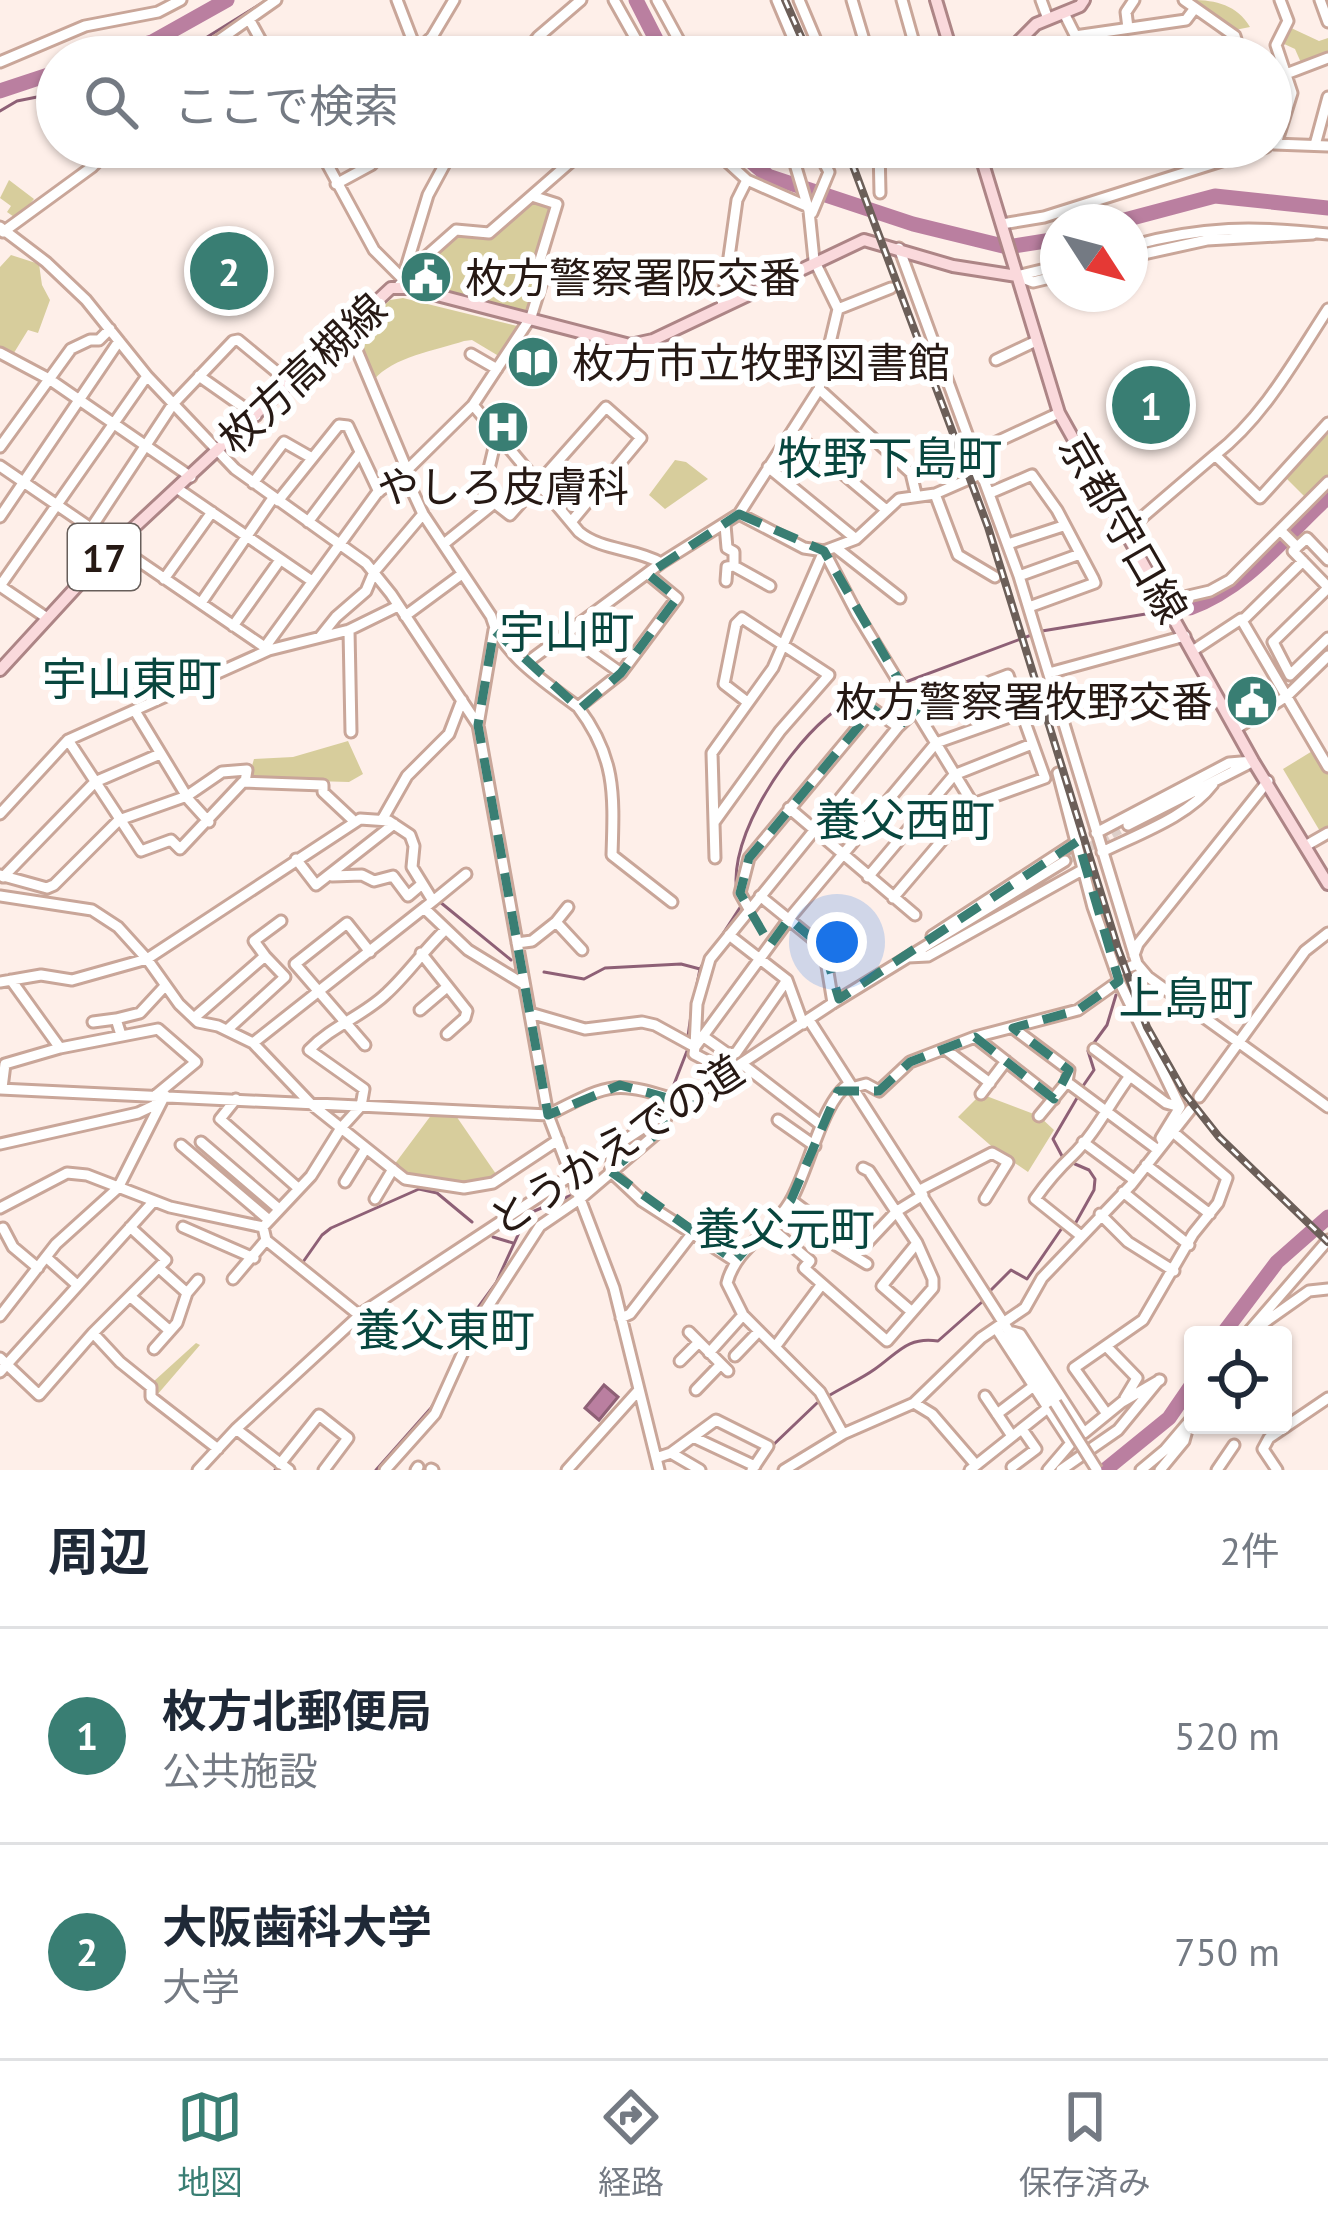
<!DOCTYPE html>
<html lang="ja">
<meta charset="utf-8">
<style>
:root{--surface:#fff;--page:#f6f6f7;--text:#1f2937;--muted:#747a83;--line:#e0e1e3;--accent:#397e73}
body{margin:0;font-family:"PT Sans","Noto Sans JP",sans-serif;background:var(--page);color:var(--text)}
.controls{position:absolute;right:36px;bottom:36px;display:grid;overflow:hidden;border-radius:12px;box-shadow:0 3px 9px #0004}
.controls button{width:108px;height:108px;display:grid;place-items:center;padding:0;border:0;border-bottom:3px solid var(--line);background:var(--surface);color:var(--text);font:60px sans-serif}
.compass{position:absolute;left:1040px;top:204px;width:108px;height:108px;border-radius:50%;background:var(--surface);box-shadow:0 3px 9px #0004;rotate:126deg}
.you{position:absolute;left:837px;top:942px;width:42px;height:42px;margin:-30px;border:9px solid #fff;border-radius:50%;background:#1a73e8;box-shadow:0 0 0 18px #1a73e833}
.badge{display:grid;place-items:center;width:78px;height:78px;border-radius:50%;background:var(--accent);color:#fff;font-size:39px;font-weight:700}
.pin{position:absolute;translate:-50% -50%;border:6px solid #fff;box-shadow:0 3px 12px #0006}
.list{margin:0;padding:0;list-style:none}
h2{display:flex;justify-content:space-between;align-items:center;height:156px;margin:0;padding:0 48px;font-size:51px}
h2 small{font-size:39px;font-weight:400;color:var(--muted)}
.list li{display:grid;grid-template-columns:78px 1fr auto;gap:36px;align-items:center;box-sizing:border-box;height:216px;padding:0 48px;border-top:3px solid var(--line)}
.list b{display:block;font-size:45px;white-space:nowrap}
.list p{margin:0;font-size:39px;white-space:nowrap;color:var(--muted)}
.list em{font-size:39px;font-style:normal;color:var(--muted)}
.icon{flex:none;width:66px;height:66px;fill:none;stroke:currentColor;stroke-width:2;stroke-linecap:round;stroke-linejoin:round}
.map{position:relative;flex:none;width:1328px;height:1470px;overflow:hidden}
.search{position:absolute;background:var(--surface);box-shadow:0 3px 9px #0004;left:36px;right:36px;top:36px;height:132px;display:flex;align-items:center;gap:30px;box-sizing:border-box;padding:0 42px;border-radius:66px;color:var(--muted);font-size:45px}
.sheet{height:588px;background:var(--surface)}
nav{display:flex;justify-content:space-around;align-items:center;box-sizing:border-box;height:168px;border-top:3px solid var(--line);background:var(--surface);font-size:33px;color:var(--muted)}
nav a{display:grid;justify-items:center;gap:6px}
nav .on{color:var(--accent)}
.map>svg:first-child{display:block}
</style>
<div class="map">
<svg width="1328" height="1470" viewBox="0 0 1328 1470">
<rect width="100%" height="100%" fill="#feefe9"/>
<!-- green -->
<path fill="#d7cd9c" d="M 1192,0 C 1216,0 1237,5 1250,27 L 1235,30 Z
M 1289,27 L 1319,41 L 1328,38 L 1328,55 L 1302,65 L 1295,49 L 1282,43 Z
M 9,180 L 34,199 L 17,219 L 7,212 L 11,206 L 0,198 Z
M 534,200 L 552,204 L 553,209 L 529,312 L 429,287 L 433,273 L 418,269 L 455,235 L 495,232 Z
M 11,255 L 39,264 L 42,285 L 50,300 L 38,333 L 28,330 L 12,356 L 0,348 L 0,267 Z
M 403,298 L 521,327 L 502,358 L 472,340 L 464,341 C 437,350 392,357 374,380 L 354,332 L 390,300 Z
M 1328,434 L 1328,476 L 1306,498 L 1286,478 Z
M 675,460 L 686,462 L 708,479 L 665,509 L 649,495 Z
M 348,741 L 363,774 L 349,782 L 248,779 L 254,759 L 293,757 Z
M 1314,750 L 1328,774 L 1328,829 L 1321,833 L 1283,769 Z
M 981,1094 L 1039,1116 L 1054,1130 L 1028,1172 L 997,1151 L 958,1117 Z
M 435,1110 L 452,1110 L 496,1174 C 468,1190 420,1183 394,1165 Z
M 196,1343 L 200,1345 L 157,1395 L 158,1386 L 153,1382 Z"/>
<!-- water -->
<path fill="#ba7fa0" stroke="#8e6076" stroke-width="3" d="M 604,1385 L 618,1397 L 599,1420 L 585,1408 Z"/>
<g fill="none" stroke-linecap="round" stroke-linejoin="round">
<!-- stream -->
<path stroke="#8e6076" stroke-width="3" d="M 175,57 L 267,0
M 0,111 L 17,101 L 57,93
M 1174,610 L 1190,608
M 903,683 L 1042,631 L 1164,611
M 440,902 L 511,960
M 713,949 L 741,906 C 717,851 785,753 826,718 C 846,700 869,695 894,686
M 544,972 L 584,979 L 605,968 L 681,964 L 700,969 L 704,962
M 694,999 L 700,969
M 688,1036 L 692,1008
M 1083,1086 L 1094,1070 L 1088,1051 L 1107,1025 L 1116,995
M 671,1092 L 687,1051
M 1062,1156 L 1053,1139 L 1077,1098
M 1075,1164 L 1089,1170 L 1095,1179 L 1094,1190 L 1075,1224
M 493,1237 L 513,1243
M 303,1262 L 322,1235 L 331,1228 L 419,1189 L 437,1193 L 472,1222
M 991,1290 L 1011,1270 L 1027,1279 L 1062,1228
M 456,1357 L 466,1324 L 496,1283 L 523,1224 L 532,1212 L 572,1195
M 830,1395 C 845,1386 861,1379 875,1369 C 897,1354 907,1336 938,1341 L 982,1302
M 771,1447 L 817,1403
M 275,1470 L 277,1470
M 376,1470 L 431,1408 L 440,1393"/>
<!-- river -->
<path stroke="#ba7fa0" stroke-width="15" d="M 636,0 L 665,57
M 104,57 L 152,42 L 227,0
M 0,91 L 57,72
M 734,147 L 768,176 L 913,224 L 1007,247 L 1058,239
M 1117,222 L 1215,196 L 1328,208
M 1190,608 C 1249,586 1283,538 1328,497
M 1222,1335 L 1277,1262 L 1328,1217
M 1105,1470 L 1169,1418 L 1193,1383"/>
<!-- minor-tunnel -->
<path stroke="#decfc9" stroke-width="9" stroke-dasharray="9 4.5" stroke-linecap="butt" d="M 1065,861 L 1128,825"/>
<!-- minor casing -->
<g stroke="#c9a699" stroke-width="15">
<path id="minor" d="M 397,0 L 417,52
M 614,0 L 646,57
M 657,0 L 688,57
M 777,0 L 801,57
M 799,0 L 823,57
M 852,0 L 869,57
M 902,0 L 918,57
M 1041,0 L 1048,19
M 1184,0 L 1235,36 L 1241,57
M 1320,0 L 1328,22
M 1064,13 L 1086,57
M 249,19 L 270,57
M 1128,28 L 1126,12 L 1134,0
M 1075,36 L 1186,20 L 1195,8
M 416,52 L 432,37 L 454,0
M 195,57 L 276,0
M 522,57 L 538,37 L 581,0
M 728,57 L 732,57
M 917,57 L 950,48
M 1181,57 L 1238,48
M 0,62 L 85,26 L 158,12 L 181,0
M 1286,74 L 1328,58
M 1274,144 L 1328,146
M 1276,144 L 1292,93 L 1276,45 L 1288,21 L 1280,0
M 1315,145 L 1328,97
M 318,147 L 374,250 L 403,279
M 711,147 L 747,180 L 813,209
M 790,147 L 809,211 L 814,260 L 838,309 L 819,389
M 879,147 L 880,193
M 336,184 L 371,165 L 388,147
M 812,213 L 829,172 L 816,147
M 1002,224 L 1044,217 L 1266,147
M 0,227 L 46,262 L 86,300 L 147,376 L 235,469 L 366,563 L 391,594 L 478,725 L 548,1115 L 614,1288 L 659,1470
M 3,232 L 92,167 L 112,147
M 1130,246 C 1202,226 1255,226 1328,234
M 899,248 L 1019,576 L 1137,964 L 1148,977 L 1328,1107
M 1130,257 L 1207,240 L 1313,234
M 404,274 L 428,195 L 454,147
M 1017,276 L 1033,282 L 1058,276
M 1017,276 L 1058,266
M 398,287 L 412,269 L 456,230 L 489,233 L 583,151 L 599,151 L 607,147
M 722,307 L 737,200 L 747,180
M 838,309 L 891,288
M 1328,309 C 1294,361 1264,417 1215,455 L 1260,498 L 1328,423
M 348,329 L 407,470
M 0,353 L 49,379 L 191,477
M 471,354 L 497,369
M 996,360 L 1034,342
M 199,376 L 256,416
M 473,405 L 579,532 C 602,551 635,548 661,563
M 792,431 L 885,509
M 497,435 L 483,494 L 510,515 L 606,407 L 641,438 L 571,522
M 0,447 L 71,349 L 90,340 L 99,340 L 110,329
M 975,452 L 1059,413
M 0,466 L 269,650
M 768,467 L 856,539
M 404,473 L 423,514 L 491,616 C 501,655 548,684 578,707 L 621,673 L 677,598 L 648,574
M 253,483 L 284,442 L 312,458
M 178,489 L 312,581
M 990,493 L 1032,475 L 1057,510 L 1093,578 L 1095,583 L 1029,607
M 935,494 L 958,555 L 995,577
M 278,501 L 339,425 L 348,426 L 379,492
M 739,514 L 804,548 L 824,551 L 856,539 L 899,499 L 935,494 L 983,473
M 0,517 L 119,341
M 308,522 L 360,453
M 725,525 L 727,548 L 734,552 L 734,566 L 770,586
M 90,530 L 173,404 L 233,341 L 238,340 L 290,383
M 1280,530 L 1297,547 L 1293,551 L 1328,587
M 1125,532 L 1215,455
M 445,543 L 492,505
M 1008,544 L 1063,526
M 835,547 L 900,598
M 1297,547 L 1307,538 L 1328,560
M 824,551 L 857,614 L 973,804
M 1019,576 L 1080,554
M 164,579 L 212,512
M 726,581 L 727,567 L 734,566
M 0,586 L 147,376
M 0,586 L 47,618
M 1328,588 L 1273,642 L 1290,675 L 1328,638
M 1167,601 L 1210,591 L 1230,580 L 1328,482
M 201,603 L 273,498
M 405,616 L 462,574
M 1242,621 L 1303,561
M 233,626 L 280,560
M 349,630 L 351,732
M 566,634 L 621,673
M 320,637 L 336,617 L 366,591 L 374,572 L 423,514
M 265,647 L 377,493 L 404,473 L 473,405 L 531,317 L 544,275 L 537,270 L 557,204 L 532,196
M 1194,650 L 1241,619 L 1328,767
M 525,664 L 661,563 L 739,514 L 819,389 L 911,473 L 916,494
M 1049,673 L 1185,636
M 578,707 C 616,757 614,794 612,855 L 672,902
M 135,711 L 189,800 L 209,822
M 478,725 L 494,630
M 1237,728 L 1287,696 L 1328,656
M 68,740 L 141,851 L 171,840 L 180,849 L 243,782 L 323,785 L 323,792 L 355,822
M 1058,773 L 1093,907 L 1116,972
M 789,808 L 915,915
M 0,814 L 68,740 L 269,650 L 349,630 L 398,606
M 382,820 L 407,776 L 449,734 L 462,700
M 715,821 L 780,731 L 829,675 L 742,618 L 736,624 L 724,684 L 746,701
M 1128,825 L 1248,764
M 1096,833 L 1229,763 L 1253,761
M 1307,845 L 1328,833
M 1102,852 C 1138,834 1188,817 1213,784
M 715,858 L 712,753 L 773,668 L 824,551
M 296,859 L 316,885 L 394,824
M 0,875 L 47,888 L 54,885 L 119,820 L 187,796 L 222,772 L 247,770 L 245,782
M 332,876 L 362,875 L 374,881 L 393,876 L 408,896 L 422,884
M 3,877 L 95,782 L 160,754
M 868,877 L 954,775 L 1032,744
M 0,896 L 92,910 L 118,927 L 147,959 L 360,819 L 389,821 L 410,835 L 414,846 L 412,867 L 433,901 L 253,1043
M 760,896 L 824,948 L 833,1003
M 433,901 L 466,874
M 425,909 L 468,950 L 522,983
M 749,909 L 740,893 L 749,858 L 873,709 L 898,727 L 916,710 L 1008,675 L 1045,778 L 973,804 L 893,898
M 556,922 L 568,907
M 729,935 L 787,980 L 803,1024
M 932,936 L 1078,841
M 517,943 L 532,941 L 556,922 L 582,950
M 421,953 L 467,1011 L 465,1018 L 447,1034
M 1134,955 L 1138,944 L 1268,781
M 265,956 L 254,941 L 281,921
M 908,957 L 928,956 L 1084,869
M 1119,981 L 1180,1107 L 1161,1138 L 1163,1142
M 0,982 L 41,975 L 72,980 L 147,959 L 179,1004 L 198,1022 L 218,1026 L 253,1043 L 311,1104 L 405,1179 L 464,1188 L 493,1183 L 558,1140
M 420,1010 L 447,987
M 530,1013 L 585,1029 L 642,1022 L 655,1025 L 695,1047 L 694,1054 L 729,1072
M 194,1018 L 265,956 L 285,977 L 227,1030
M 809,1020 L 1055,1403
M 93,1022 L 116,1019
M 1013,1028 L 1069,1070 L 1067,1082 L 1039,1116
M 121,1035 L 116,1019 L 140,1013 L 165,986
M 704,1037 L 728,1054 L 736,1053 L 787,980
M 975,1037 L 1054,1099
M 365,1045 L 295,964 L 347,923 L 370,952
M 695,1047 L 789,919 L 936,743 L 1021,713
M 695,1047 L 697,1004 L 710,959 L 898,727
M 60,1048 L 158,1029 L 196,1062 L 156,1095
M 945,1049 L 990,1083
M 1094,1049 L 1166,1103 L 1180,1107
M 742,1064 L 821,1125
M 1067,1082 L 1158,1150
M 2,1088 L 5,1064 L 60,1048 L 11,980
M 851,1088 L 866,1084 L 879,1091 L 910,1062 L 975,1037 L 1078,1010 L 1119,981 L 1116,972 L 1137,964
M 0,1089 L 548,1115 C 613,1082 614,1080 683,1102
M 981,1094 L 1006,1061
M 1199,1097 L 1305,951 L 1328,933
M 236,1099 L 220,1119 L 298,1188
M 778,1120 L 815,1146
M 201,1142 L 279,1209
M 1083,1142 L 1134,1180
M 0,1144 L 138,1113 L 155,1105 L 158,1100
M 181,1145 L 269,1220
M 1146,1165 L 1210,1214
M 610,1171 L 642,1201 L 735,1261
M 345,1182 L 366,1148
M 920,1190 L 992,1153 L 1008,1162 L 985,1199
M 1123,1192 L 1189,1245
M 375,1199 L 393,1169
M 791,1200 L 826,1226 L 831,1242 L 867,1264
M 0,1208 L 67,1173 L 87,1175 L 170,1207 L 263,1227
M 1100,1214 L 1128,1242 L 1174,1271
M 183,1227 L 254,1258
M 263,1227 L 311,1176 L 341,1128 L 361,1106 L 364,1089 L 309,1050 C 332,1026 363,1016 386,994 C 407,975 424,950 445,930
M 263,1227 L 266,1240 L 359,1315
M 3,1228 L 13,1247 L 38,1268
M 771,1228 L 810,1261 L 804,1268 L 887,1341 L 933,1288 L 933,1279 L 917,1243 L 869,1171 L 863,1168
M 1080,1235 L 1035,1199 C 1047,1182 1058,1169 1072,1156 C 1095,1134 1111,1101 1130,1076
M 864,1246 L 897,1211 L 923,1195
M 845,1250 L 850,1213
M 47,1258 L 76,1284
M 159,1268 L 187,1293
M 233,1279 L 266,1240
M 131,1297 L 170,1331
M 912,1312 L 882,1286 L 917,1243
M 0,1316 L 56,1244 L 118,1188 L 165,1095
M 621,1318 L 630,1314 L 691,1235
M 996,1328 L 1071,1443 L 1048,1470
M 1009,1331 L 1020,1334 L 1084,1433 L 1122,1402 L 1160,1380
M 689,1332 L 728,1371
M 1251,1332 L 1309,1291 L 1328,1289
M 93,1333 L 166,1260 L 130,1227
M 1246,1335 L 1328,1240
M 775,1347 L 822,1284
M 1107,1347 L 1137,1378 L 1125,1398
M 154,1349 L 177,1323 L 187,1293 L 198,1280
M 709,1353 L 743,1315
M 735,1356 L 759,1331
M 0,1358 L 39,1395 L 93,1333 L 120,1362 L 151,1387 L 151,1397 L 218,1449
M 680,1361 L 699,1342
M 0,1372 L 153,1202
M 696,1390 L 721,1364
M 985,1396 L 1012,1436
M 914,1403 L 932,1414 L 976,1465
M 997,1414 L 1035,1385
M 1107,1414 L 1074,1368 L 1143,1320 L 1193,1234 L 1218,1203 L 1227,1178 L 1173,1132
M 236,1429 L 289,1470
M 843,1434 L 820,1392 L 743,1315 L 727,1283 C 736,1247 772,1233 790,1202 C 809,1170 822,1101 849,1084
M 693,1437 L 755,1466
M 1092,1448 L 1118,1430 L 1159,1380
M 671,1453 L 700,1470
M 656,1458 L 671,1453 L 716,1420 L 768,1446 L 752,1470
M 280,1464 L 319,1415 L 348,1438 L 324,1470
M 1012,1467 L 1036,1449 L 1022,1429
M 431,1469 L 433,1470
M 198,1470 L 236,1429 L 362,1313 L 833,1003 L 1065,861
M 385,1470 L 435,1414 L 474,1328 L 540,1226 L 581,1198 L 663,1128 L 668,1111
M 416,1470 L 418,1467
M 567,1470 L 638,1391
M 784,1470 L 843,1434 L 914,1403 L 981,1338 L 1025,1308 L 1042,1278 L 1131,1185 L 1190,1110
M 970,1470 L 1049,1407
M 1061,1470 L 1081,1456
M 1141,1470 L 1165,1450 L 1193,1417
M 1160,1470 L 1184,1441 L 1187,1430
M 1217,1470 L 1234,1445
M 1277,1470 L 1263,1449 L 1269,1438 L 1328,1398"/>
</g>
<!-- major casing -->
<g stroke="#ad8586" stroke-width="16">
<path id="major" d="M 936,0 L 953,57
M 1003,57 L 1036,24 L 1080,6 L 1084,0
M 978,147 L 1059,413 L 1253,761 L 1328,884
M 0,670 L 113,547 L 391,288 L 410,288 L 630,345 L 653,340 L 864,240 L 953,266 L 1017,276"/>
</g>
<!-- minor -->
<use href="#minor" stroke="#fff" stroke-width="9"/>
<!-- major -->
<use href="#major" stroke="#fad9dc" stroke-width="10"/>
<!-- rail casing -->
<g stroke="#6c5f59" stroke-width="8">
<path id="rail" d="M 785,0 L 810,57
M 846,147 L 988,527 L 1118,949 L 1147,1027 L 1185,1094 L 1219,1137 L 1328,1242"/>
</g>
<!-- rail -->
<use href="#rail" stroke="#fff" stroke-width="3" stroke-dasharray="9" stroke-linecap="butt"/>
<!-- minor-bridge casing -->
<g stroke="#c9a699" stroke-width="15" stroke-linecap="butt">
<path id="minor-bridge" d="M 1055,1403 L 1097,1470"/>
</g>
<!-- minor-bridge -->
<use href="#minor-bridge" stroke="#fff" stroke-width="9"/>
</g>
<!-- marked area -->
<path fill="none" stroke="#397e73" stroke-width="9" stroke-dasharray="24 15" stroke-linejoin="round" d="M 739,514 L 824,551 L 916,710 L 898,727 L 873,709 L 749,858 L 740,893 L 770,945 L 789,919 L 824,948 L 839,999 L 1078,841 L 1119,981 L 1078,1010 L 1013,1028 L 1069,1070 L 1054,1099 L 975,1037 L 910,1062 L 879,1091 L 838,1091 L 791,1200 L 735,1261 L 610,1171 L 693,1105 L 620,1085 L 548,1115 L 478,725 L 494,630 L 580,709 L 621,673 L 677,598 L 648,574 Z"/>
<!-- icons -->
<defs>
<g id="civic-disc" transform="scale(2.7)"><circle r="9.5" fill="#397e73" stroke="#fff"/><path d="M-.6-6.5H3V-4.5H.6V-3L4-1V1h2V6H-6V1h2V-1L-.6-3ZM-1.2 2.5V6h2.4V2.5Z" fill="#fff"/></g>
<g id="library-disc" transform="scale(2.7)"><circle r="9.5" fill="#397e73" stroke="#fff"/><path d="M-6-4Q-3-5.5-.7-3.5V5Q-3 3-6 4ZM6-4Q3-5.5 .7-3.5V5Q3 3 6 4Z" fill="#fff"/></g>
<g id="hospital-disc" transform="scale(2.7)"><circle r="9.5" fill="#397e73" stroke="#fff"/><path d="M-5-5h3v3.5h4V-5h3V5h-3V1.5h-4V5h-3Z" fill="#fff"/></g>
</defs>
<g fill-rule="evenodd">
<use href="#civic-disc" x="426" y="277"/>
<use href="#library-disc" x="533" y="362"/>
<use href="#hospital-disc" x="503" y="427"/>
<use href="#civic-disc" x="1252" y="701"/>
</g>
<g text-anchor="middle" dominant-baseline="central" stroke-width="12" stroke-linejoin="round" paint-order="stroke">
<!-- shield labels -->
<rect fill="#fff" stroke="#675e5a" stroke-width="3" x="68" y="524" width="72" height="66" rx="9"/>
<g font-size="39" font-weight="bold" fill="#261914">
<text x="104" y="557">17</text>
</g>
<!-- poi labels -->
<g font-size="42" fill="#261914" stroke="#fff" text-anchor="start">
<text x="465" y="277">枚方警察署阪交番</text>
<text x="572" y="362">枚方市立牧野図書館</text>
<text x="503" y="486" text-anchor="middle">やしろ皮膚科</text>
<text x="1213" y="701" text-anchor="end">枚方警察署牧野交番</text>
</g>
<!-- street labels -->
<g font-size="42" fill="#261914" stroke="#fff">
<text transform="translate(302 373) rotate(-43)">枚方高槻線</text>
<text transform="translate(1124 528) rotate(60)">京都守口線</text>
<text transform="translate(616 1145) rotate(-33)">とうかえでの道</text>
</g>
<!-- neighbourhood labels -->
<g font-size="45" fill="#08463e" stroke="#fff">
<text x="890" y="457">牧野下島町</text>
<text x="567" y="631">宇山町</text>
<text x="132" y="678">宇山東町</text>
<text x="905" y="819">養父西町</text>
<text x="1186" y="997">上島町</text>
<text x="785" y="1228">養父元町</text>
<text x="445" y="1329">養父東町</text>
</g>
</g>
</svg>
<div class="controls">
<button><svg class="icon" aria-label="locate" viewBox="0 0 24 24"><circle cx="12" cy="12" r="6"/><path d="M12 2v4M12 18v4M2 12h4M18 12h4"/></svg></button>
</div>
<svg class="compass" viewBox="-18 -18 36 36"><path d="M0-13l5 13h-10z" fill="#e53935"/><path d="M0 13l5-13h-10z" fill="#747a83"/></svg>
<div class="you"></div>
<div class="pin badge" style="left:1151px;top:405px">1</div>
<div class="pin badge" style="left:229px;top:271px">2</div>
<div class="search"><svg class="icon" aria-label="search" viewBox="0 0 24 24"><circle cx="10" cy="10" r="6"/><path d="M15 15l6 6"/></svg>ここで検索</div>
</div>
<section class="sheet">
<h2>周辺<small>2件</small></h2>
<ul class="list">
<li><span class="badge">1</span><div><b>枚方北郵便局</b><p>公共施設</p></div><em>520 m</em></li>
<li><span class="badge">2</span><div><b>大阪歯科大学</b><p>大学</p></div><em>750 m</em></li>
</ul>
</section>
<nav>
<a class="on"><svg class="icon" aria-label="map" viewBox="0 0 24 24"><path d="M3 6l6-2 6 2 6-2v14l-6 2-6-2-6 2zM9 4v14M15 6v14"/></svg>地図</a>
<a><svg class="icon" aria-label="directions" viewBox="0 0 24 24"><path d="M12 3l9 9-9 9-9-9zM9 14v-3h6M13 9l2 2-2 2"/></svg>経路</a>
<a><svg class="icon" aria-label="saved" viewBox="0 0 24 24"><path d="M7 4h10v16l-5-4-5 4z"/></svg>保存済み</a>
</nav>
